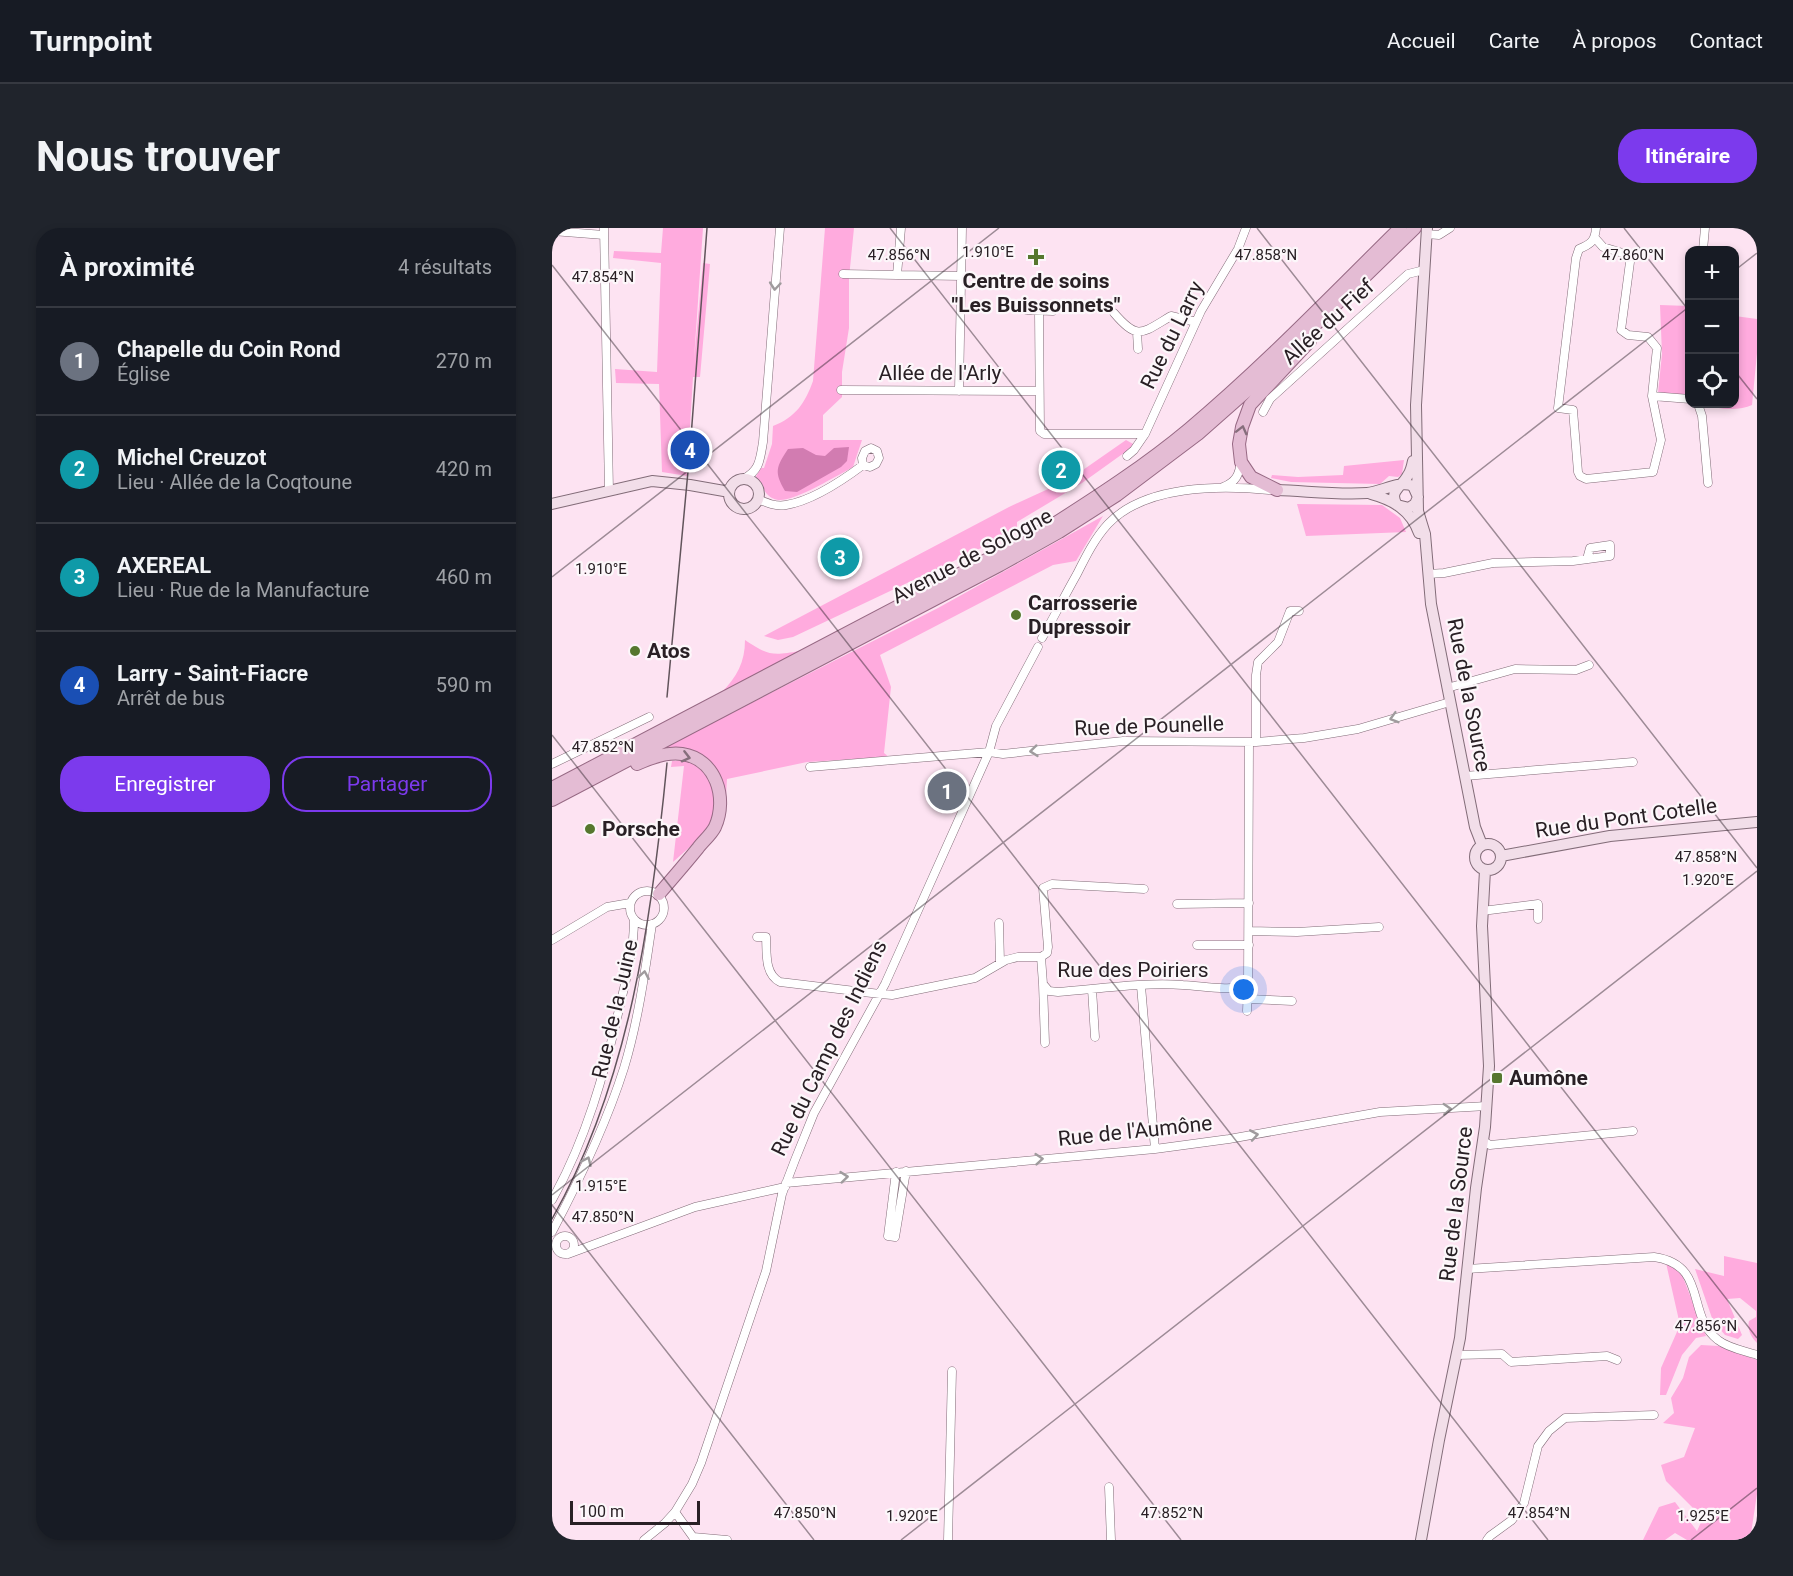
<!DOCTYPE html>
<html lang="fr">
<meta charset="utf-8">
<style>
:root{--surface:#171b24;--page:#20242c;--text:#f1f3f6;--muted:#9ea1a6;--line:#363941;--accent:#7c3aed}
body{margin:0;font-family:Roboto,sans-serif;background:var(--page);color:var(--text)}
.controls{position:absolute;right:18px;top:18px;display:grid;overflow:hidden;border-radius:12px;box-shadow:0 3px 9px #0003}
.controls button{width:54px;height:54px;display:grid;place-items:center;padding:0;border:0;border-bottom:2px solid var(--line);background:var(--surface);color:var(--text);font:30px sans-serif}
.scale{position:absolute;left:18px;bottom:15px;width:130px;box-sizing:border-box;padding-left:6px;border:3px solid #292025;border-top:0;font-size:16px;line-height:21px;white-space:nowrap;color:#292025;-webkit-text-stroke:4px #fcf7fa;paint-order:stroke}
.you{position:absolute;left:692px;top:762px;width:21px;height:21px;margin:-15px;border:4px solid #fff;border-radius:50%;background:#1a73e8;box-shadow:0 0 0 9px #1a73e833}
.badge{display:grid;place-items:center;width:39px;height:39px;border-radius:50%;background:var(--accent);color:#fff;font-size:20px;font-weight:700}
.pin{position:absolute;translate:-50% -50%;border:3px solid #fff;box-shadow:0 2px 6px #0006}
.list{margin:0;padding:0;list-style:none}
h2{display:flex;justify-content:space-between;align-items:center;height:78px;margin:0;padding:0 24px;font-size:26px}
h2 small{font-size:20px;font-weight:400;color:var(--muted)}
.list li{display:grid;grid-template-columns:39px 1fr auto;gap:18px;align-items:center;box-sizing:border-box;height:108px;padding:0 24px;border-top:2px solid var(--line)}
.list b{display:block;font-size:22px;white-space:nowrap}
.list p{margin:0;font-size:20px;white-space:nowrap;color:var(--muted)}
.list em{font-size:20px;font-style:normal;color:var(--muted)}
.actions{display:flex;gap:12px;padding:18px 24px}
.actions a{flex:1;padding:14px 0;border:2px solid var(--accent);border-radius:24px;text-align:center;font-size:21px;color:var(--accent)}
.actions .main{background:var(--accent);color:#fff}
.icon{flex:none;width:33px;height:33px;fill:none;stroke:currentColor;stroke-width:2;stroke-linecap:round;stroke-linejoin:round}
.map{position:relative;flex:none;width:1205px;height:1312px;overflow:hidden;border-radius:24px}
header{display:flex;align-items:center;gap:36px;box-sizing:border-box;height:84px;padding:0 30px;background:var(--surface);border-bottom:2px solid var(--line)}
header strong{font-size:28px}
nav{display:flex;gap:33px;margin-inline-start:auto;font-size:21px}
.intro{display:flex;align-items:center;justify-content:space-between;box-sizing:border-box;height:144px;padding:0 36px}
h1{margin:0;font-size:42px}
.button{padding:15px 27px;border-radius:24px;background:var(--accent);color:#fff;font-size:21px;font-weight:700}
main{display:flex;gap:36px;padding:0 36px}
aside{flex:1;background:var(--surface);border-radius:24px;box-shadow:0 3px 9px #0003}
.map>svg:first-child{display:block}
</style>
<header>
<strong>Turnpoint</strong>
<nav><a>Accueil</a><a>Carte</a><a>À propos</a><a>Contact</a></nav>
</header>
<div class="intro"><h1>Nous trouver</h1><a class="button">Itinéraire</a></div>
<main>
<aside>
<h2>À proximité<small>4 résultats</small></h2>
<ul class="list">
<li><span class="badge" style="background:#6b7280">1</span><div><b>Chapelle du Coin Rond</b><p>Église</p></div><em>270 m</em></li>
<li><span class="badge" style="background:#0f9aa8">2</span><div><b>Michel Creuzot</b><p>Lieu · Allée de la Coqtoune</p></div><em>420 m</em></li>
<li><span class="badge" style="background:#0f9aa8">3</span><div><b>AXEREAL</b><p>Lieu · Rue de la Manufacture</p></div><em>460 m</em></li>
<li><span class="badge" style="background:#1a4fb4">4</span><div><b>Larry - Saint-Fiacre</b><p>Arrêt de bus</p></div><em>590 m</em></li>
</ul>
<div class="actions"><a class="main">Enregistrer</a><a>Partager</a></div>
</aside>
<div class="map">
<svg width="1205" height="1312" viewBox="0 0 1205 1312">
<rect width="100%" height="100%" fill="#fde3f2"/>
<!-- green -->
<path fill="#ffabde" d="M 111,0 L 151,0 L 142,132 L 151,35 L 158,36 L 148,149 L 141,149 L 135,248 L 110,244 L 107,156 L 64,155 L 63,141 L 105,144 L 109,35 L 61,30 L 62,23 L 109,25 Z
M 273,0 L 302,0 L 297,50 L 297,100 L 290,144 L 290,169 L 271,187 L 271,212 L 310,212 L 301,239 C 286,247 242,274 226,272 C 213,270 211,257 203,250 L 209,240 L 212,240 L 220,216 L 221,198 C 244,189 253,175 261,153 Z
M 1108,77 L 1137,78 L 1137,169 L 1106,165 L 1110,126 Z
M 1183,88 L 1205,91 L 1205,125 L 1200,177 C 1188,183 1165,182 1154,176 L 1182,176 Z
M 574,212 L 583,217 L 530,255 L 465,294 L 465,303 L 241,409 L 226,412 L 212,408 L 457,279 L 518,251 Z
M 852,232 L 850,246 L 846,249 L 837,248 L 828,256 L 739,254 L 719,250 L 720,247 L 746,249 L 791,247 L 792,238 Z
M 745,276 L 830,277 L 848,290 L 854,304 L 754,308 Z
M 551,288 L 524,333 L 501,337 L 328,427 L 339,459 L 332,525 L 337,529 L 255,534 L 175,551 L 174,568 L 170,555 L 154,532 L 103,524 L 386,380 Z
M 193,412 C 216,427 219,428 248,423 L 169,465 C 185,449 193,434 193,412 Z
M 135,532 C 165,548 174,579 151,605 C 142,616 131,625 121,634 L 132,538 L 119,539 L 120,533 Z
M 1172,1028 L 1205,1035 L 1205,1115 C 1199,1109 1195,1101 1197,1093 L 1204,1089 L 1204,1083 L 1188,1070 L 1175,1071 L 1190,1107 L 1186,1111 L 1173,1107 L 1161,1093 L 1143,1041 L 1172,1048 Z
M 1114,1035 L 1128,1042 L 1154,1108 L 1144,1110 L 1130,1127 L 1114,1167 L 1108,1167 L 1109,1140 L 1128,1097 Z
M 1149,1117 L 1167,1118 L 1205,1132 L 1205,1266 L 1198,1312 L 1135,1312 L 1123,1305 L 1113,1312 L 1091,1312 L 1107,1279 L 1123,1274 L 1145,1303 L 1151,1290 L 1114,1253 L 1109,1237 L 1132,1229 L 1143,1200 L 1111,1195 L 1122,1185 L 1119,1170 L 1131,1150 L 1137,1129 Z"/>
<!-- water -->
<path fill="#d27cb1" d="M 297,219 L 295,233 L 289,239 L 245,264 L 233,263 C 222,244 224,239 236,221 L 251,220 L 264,227 L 273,228 L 282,220 Z"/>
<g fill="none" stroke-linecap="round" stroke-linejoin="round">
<!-- street casing -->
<g stroke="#826c78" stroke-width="9">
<path id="street" d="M 52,0 L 57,263
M 349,0 L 345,47 L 410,48
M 0,3 L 52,7
M 874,6 L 887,7 L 898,0
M 1043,10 L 1051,19 L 1074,26 L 1078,34 L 1069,102 L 1076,107 L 1096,109 L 1105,120 L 1100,168 L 1109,212 L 1101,244 L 1034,251 L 1028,248 L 1026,244 L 1021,182 L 1006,180 L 1024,30 L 1027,21 C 1039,16 1043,13 1044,0
M 1151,22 L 1153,0
M 291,46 L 345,47
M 474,82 L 501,83
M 487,83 L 488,203 L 492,206 L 593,206
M 562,85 C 586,113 590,105 619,88 L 644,94
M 585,104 L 586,121
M 289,162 L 487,163
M 407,163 L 410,0
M 1100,168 L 1138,171
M 1146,176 L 1150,188 L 1156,255
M 711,184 L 718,171 L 856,46 L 872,42
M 575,228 L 582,222 L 593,206 L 649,83 L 686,21 L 694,0
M 191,251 C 208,243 208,231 211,214 L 228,0
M 671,259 C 684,254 687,247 689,234
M 206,271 C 215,275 224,279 234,277 C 259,273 291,252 311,237 L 318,239 L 324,236 L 327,230 L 325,223 L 319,220 L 313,223 L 310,230 L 311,237
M 876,346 L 892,345 L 941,335 L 1021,333 L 1058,328 L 1058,317 L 1038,320 L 1035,331
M 490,410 C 502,389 513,367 525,346 C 534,328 543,310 556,296 C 593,257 668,257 717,262
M 895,460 L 963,441 L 1024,442 L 1037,437
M 704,514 L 704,447 L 706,434 L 726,414 L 738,383 L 747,383
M 0,536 L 97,489
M 258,539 L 437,524 L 451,526 L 571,513 L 704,514 L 752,510 L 806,501 L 898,474
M 913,548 L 1081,534
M78 680a17 17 0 1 1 34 0a17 17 0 1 1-34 0Z
M 625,676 L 697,675
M 930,683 L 986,676 L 986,691
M 447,695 L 448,734
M 697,703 L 745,704 L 827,699
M 205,709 L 214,709 C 215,724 212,746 228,754 L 328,766 L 340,767 L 423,750 L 454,732 L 466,729 L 489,729 L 491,756 L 497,763 L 506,764 C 546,761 592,754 631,757 C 652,758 675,763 696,758 L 697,514
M 0,712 L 55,679 L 78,675
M 645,717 L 697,717
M 489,729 L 495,725 L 496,719 L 491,660 L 500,656 L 592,661
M 491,756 L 493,815
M 589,758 L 603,921
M 540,761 L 543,809
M 696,771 L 740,773
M 695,783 L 696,758
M 931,913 L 938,917 L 1081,903
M 344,944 L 336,1008 L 343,1009 L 354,943
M 234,955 L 603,921 L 677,911 L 828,884 L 935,878
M 0,972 C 34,912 53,844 68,777 C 75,748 82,721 82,691
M 0,1004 C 28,951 54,897 72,840 C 86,794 93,744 100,696
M4 1017a9 9 0 1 1 18 0a9 9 0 1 1-18 0Z
M 16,1026 L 143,979 L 233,959
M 915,1041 L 1102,1029 C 1157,1037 1133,1087 1166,1112 C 1176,1120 1193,1123 1205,1127
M 904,1127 L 950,1126 L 959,1134 L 1055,1128 L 1065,1132
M 557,1259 L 559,1312
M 123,1284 L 140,1256 L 149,1235 L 214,1043 L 230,966 L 243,932 L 262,885 L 333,756 L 437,524 L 444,498 L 486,419
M 141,1309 L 175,1312
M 92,1312 L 113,1295 L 123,1284 L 141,1309
M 396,1312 L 400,1143
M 935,1312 L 938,1308 L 960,1292 L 972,1275 L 986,1218 L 997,1203 L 1013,1190 L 1102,1187"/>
</g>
<!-- secondary casing -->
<g stroke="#826c78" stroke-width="12">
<path id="secondary" d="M 875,0 L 864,177 L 866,283 L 873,306 L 879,376 L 923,599 L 930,617
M177 266a15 15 0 1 1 30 0a15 15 0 1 1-30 0Z
M 725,262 C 755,263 786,267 815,265 C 829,264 848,252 861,258 L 866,269 L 863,276 L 857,280 L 845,277 C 836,263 850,259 856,247 C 859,243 860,238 861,233
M 819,266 C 841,272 859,282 867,305
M 0,276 L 100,253 L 138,257 L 172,263 L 177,262
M923 629a13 13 0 1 1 26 0a13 13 0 1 1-26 0Z
M 949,628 L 1058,608 L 1205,594
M 869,1312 L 887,1212 L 908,1110 L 924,960 L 933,899 L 937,838 L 930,698 L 933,642"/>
</g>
<!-- primary casing -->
<g stroke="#976984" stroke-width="14">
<path id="primary" d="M 725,262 L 699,249 L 689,234 L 687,216 L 690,199 L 698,177 L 758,113
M 85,536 C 98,530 116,524 130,526 C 164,531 176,570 163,599 C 159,607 151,613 146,620 C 133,636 120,651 107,666
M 0,560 L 499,298 C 546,268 594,237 637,201 C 711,139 779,68 848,0
M 0,572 L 448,337 L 507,304 L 565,267 L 646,206 L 697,161 L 863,0"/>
</g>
<!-- street -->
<use href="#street" stroke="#fff" stroke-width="8"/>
<!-- secondary -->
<use href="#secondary" stroke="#f2dee9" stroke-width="10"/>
<!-- primary -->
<use href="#primary" stroke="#e4bcd4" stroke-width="12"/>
<!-- tram -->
<path stroke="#61545b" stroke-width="1.5" d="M 115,469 L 138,222 L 155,0
M 0,991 C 78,853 100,690 115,535"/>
</g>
<!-- one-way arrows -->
<defs><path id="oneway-chevron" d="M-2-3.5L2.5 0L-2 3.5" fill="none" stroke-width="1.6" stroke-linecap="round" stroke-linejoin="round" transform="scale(1.5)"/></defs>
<g stroke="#9f9b9d">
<use href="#oneway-chevron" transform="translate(223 58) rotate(95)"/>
<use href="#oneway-chevron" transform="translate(842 490) rotate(164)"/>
<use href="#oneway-chevron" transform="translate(482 523) rotate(174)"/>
<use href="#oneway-chevron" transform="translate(92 747) rotate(-80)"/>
<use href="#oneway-chevron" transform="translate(895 881) rotate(-3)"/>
<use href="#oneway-chevron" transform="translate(702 907) rotate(-10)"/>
<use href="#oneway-chevron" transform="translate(487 931) rotate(-5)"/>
<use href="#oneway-chevron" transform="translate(35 933) rotate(-66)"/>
<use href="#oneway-chevron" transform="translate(292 949) rotate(-6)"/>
</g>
<g stroke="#866e7c">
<use href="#oneway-chevron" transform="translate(690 202) rotate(-76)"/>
<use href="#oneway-chevron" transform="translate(134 529) rotate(14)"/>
</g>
<!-- ticks -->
<path fill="none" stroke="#292025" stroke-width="1.5" stroke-opacity="0.45" d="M 338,0 L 1205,1110M 705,0 L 1205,640M 1072,0 L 1138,84M 0,37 L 996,1312M 1182,43 L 1205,25M 1182,142 L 1205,171M 0,349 L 447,0M 0,507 L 629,1312M 0,967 L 1138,78M 0,977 L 262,1312M 349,1312 L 1205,643M 1139,1312 L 1205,1260"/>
<!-- markers -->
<g fill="#56772e" stroke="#fcf7fa" stroke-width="2">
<path d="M481 20h6v6h6v6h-6v6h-6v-6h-6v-6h6z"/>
<circle cx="464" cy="387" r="6"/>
<circle cx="83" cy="423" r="6"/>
<circle cx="38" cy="601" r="6"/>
<rect x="939" y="844" width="12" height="12" rx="3"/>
</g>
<g text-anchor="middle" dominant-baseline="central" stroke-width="4.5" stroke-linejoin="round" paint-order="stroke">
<!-- poi labels -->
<g font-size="21" font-weight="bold" fill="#292025" stroke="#fcf7fa" text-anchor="start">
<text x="484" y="53" text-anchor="middle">Centre de soins<tspan x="484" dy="24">"Les Buissonnets"</tspan></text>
<text x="476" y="375">Carrosserie<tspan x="476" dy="24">Dupressoir</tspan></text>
<text x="95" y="423">Atos</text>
<text x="50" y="601">Porsche</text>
<text x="957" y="850">Aumône</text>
</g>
<!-- street labels -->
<g font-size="21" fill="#292025" stroke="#fcf7fa">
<text transform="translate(776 94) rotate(-42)">Allée du Fief</text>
<text transform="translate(620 107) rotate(-64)">Rue du Larry</text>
<text x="388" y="145">Allée de l'Arly</text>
<text transform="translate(420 328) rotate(-28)">Avenue de Sologne</text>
<text transform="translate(917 467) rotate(79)">Rue de la Source</text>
<text transform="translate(597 498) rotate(-2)">Rue de Pounelle</text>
<text transform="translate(1074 590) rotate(-8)">Rue du Pont Cotelle</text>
<text x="581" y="742">Rue des Poiriers</text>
<text transform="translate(63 781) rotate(-77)">Rue de la Juine</text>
<text transform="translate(277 820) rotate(-64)">Rue du Camp des Indiens</text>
<text transform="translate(583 903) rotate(-6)">Rue de l'Aumône</text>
<text transform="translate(904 976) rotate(-83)">Rue de la Source</text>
</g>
</g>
<g font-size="15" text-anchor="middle" fill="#292025" stroke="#fcf7fa" stroke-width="4.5" stroke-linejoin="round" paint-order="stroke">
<text x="436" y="29">1.910°E</text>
<text x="347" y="32">47.856°N</text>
<text x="714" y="32">47.858°N</text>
<text x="1081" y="32">47.860°N</text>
<text x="51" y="54">47.854°N</text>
<text x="49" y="346">1.910°E</text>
<text x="51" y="524">47.852°N</text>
<text x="1154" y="634">47.858°N</text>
<text x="1156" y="657">1.920°E</text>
<text x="49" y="963">1.915°E</text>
<text x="51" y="994">47.850°N</text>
<text x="1154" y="1103">47.856°N</text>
<text x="253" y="1290">47.850°N</text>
<text x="620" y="1290">47.852°N</text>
<text x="987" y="1290">47.854°N</text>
<text x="360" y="1293">1.920°E</text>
<text x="1151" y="1293">1.925°E</text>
</g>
</svg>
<div class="controls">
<button>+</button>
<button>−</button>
<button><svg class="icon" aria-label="locate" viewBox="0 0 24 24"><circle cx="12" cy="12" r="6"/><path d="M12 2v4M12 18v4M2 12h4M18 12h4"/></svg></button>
</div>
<div class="scale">100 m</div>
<div class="you"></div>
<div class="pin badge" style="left:395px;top:563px;background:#6b7280">1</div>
<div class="pin badge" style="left:509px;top:242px;background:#0f9aa8">2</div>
<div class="pin badge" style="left:288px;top:329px;background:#0f9aa8">3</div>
<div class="pin badge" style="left:138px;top:222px;background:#1a4fb4">4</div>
</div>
</main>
